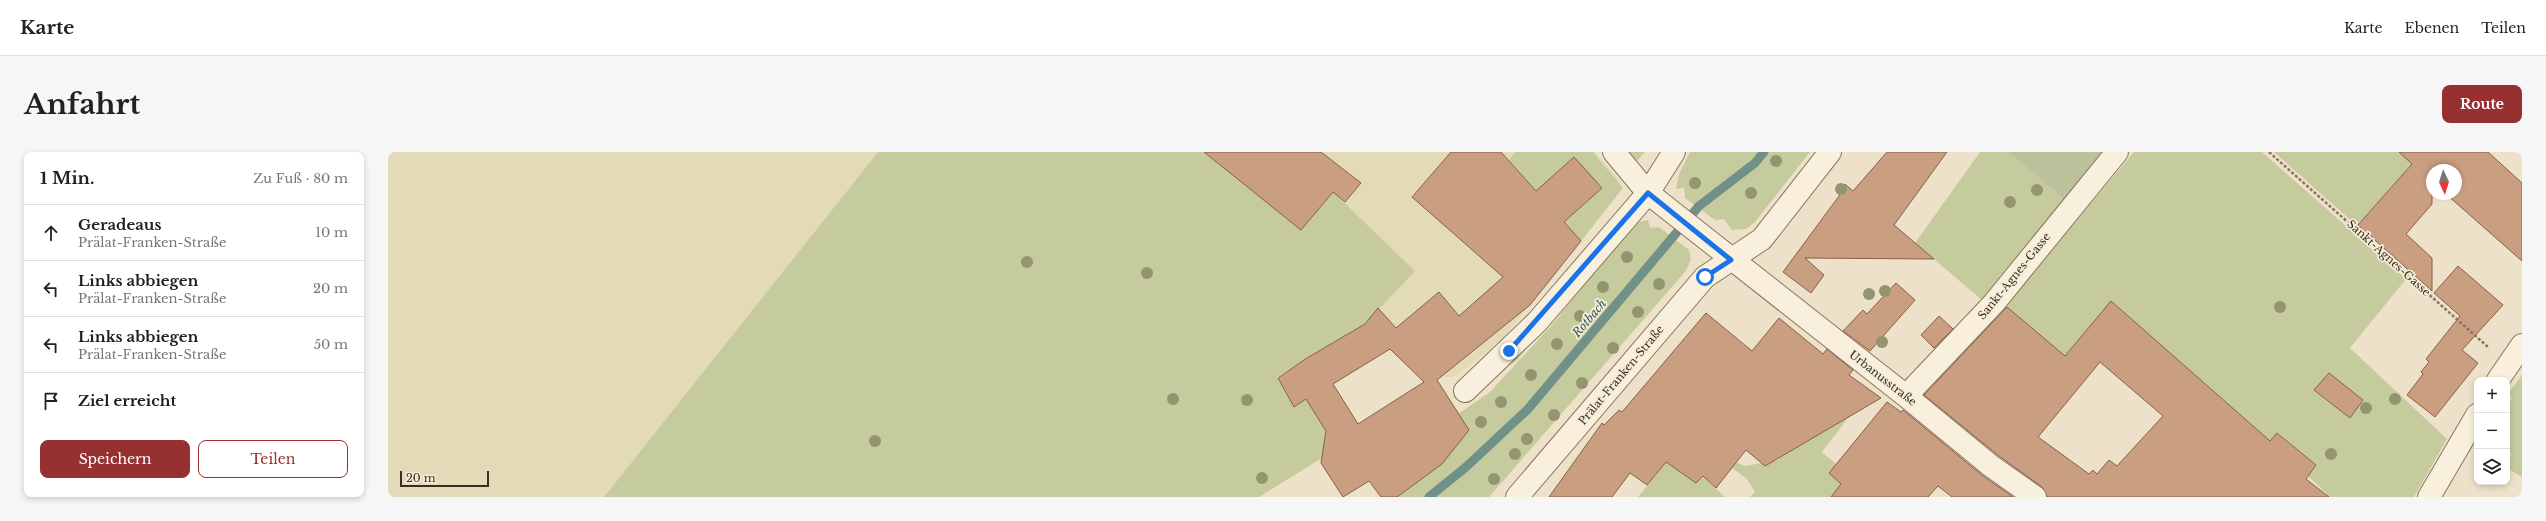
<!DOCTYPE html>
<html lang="de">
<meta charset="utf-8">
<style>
:root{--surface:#fff;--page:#f6f6f6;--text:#222;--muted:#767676;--line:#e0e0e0;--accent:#963031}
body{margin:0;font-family:"Libre Baskerville",serif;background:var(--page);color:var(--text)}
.controls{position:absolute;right:12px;bottom:12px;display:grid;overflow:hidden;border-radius:8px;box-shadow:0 2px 6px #0003}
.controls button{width:36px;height:36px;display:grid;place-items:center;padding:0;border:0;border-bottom:1px solid var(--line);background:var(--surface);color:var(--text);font:20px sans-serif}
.compass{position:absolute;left:2038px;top:12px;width:36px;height:36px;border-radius:50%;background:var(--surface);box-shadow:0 2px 6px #0003;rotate:176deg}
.scale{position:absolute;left:12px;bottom:10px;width:89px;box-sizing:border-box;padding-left:4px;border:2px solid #3a2d21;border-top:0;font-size:11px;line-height:14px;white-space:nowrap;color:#3a2d21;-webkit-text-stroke:3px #f5edd8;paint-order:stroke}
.stop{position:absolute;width:12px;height:12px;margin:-9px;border:3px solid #1a73e8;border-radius:50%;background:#fff}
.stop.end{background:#1a73e8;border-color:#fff;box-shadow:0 1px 4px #0008}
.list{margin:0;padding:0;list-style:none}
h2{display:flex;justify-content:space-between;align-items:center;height:52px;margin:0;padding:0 16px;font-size:17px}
h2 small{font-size:13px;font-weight:400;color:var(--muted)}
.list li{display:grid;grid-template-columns:26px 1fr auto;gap:12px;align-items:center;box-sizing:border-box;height:56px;padding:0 16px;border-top:1px solid var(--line)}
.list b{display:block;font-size:15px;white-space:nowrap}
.list p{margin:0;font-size:13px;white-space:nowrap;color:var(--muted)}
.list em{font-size:13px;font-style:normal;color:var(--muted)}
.actions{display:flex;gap:8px;padding:12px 16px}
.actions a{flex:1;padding:9px 0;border:1px solid var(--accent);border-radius:8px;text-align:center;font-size:14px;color:var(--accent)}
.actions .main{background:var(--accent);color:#fff}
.icon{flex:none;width:22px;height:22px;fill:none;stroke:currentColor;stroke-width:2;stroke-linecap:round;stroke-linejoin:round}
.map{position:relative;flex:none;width:2134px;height:345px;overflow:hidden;border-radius:8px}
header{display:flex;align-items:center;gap:24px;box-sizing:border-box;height:56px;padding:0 20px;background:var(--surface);border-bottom:1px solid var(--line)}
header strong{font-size:19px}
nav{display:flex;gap:22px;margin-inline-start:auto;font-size:14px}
.intro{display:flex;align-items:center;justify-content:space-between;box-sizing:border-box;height:96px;padding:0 24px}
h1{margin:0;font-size:28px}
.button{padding:10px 18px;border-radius:8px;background:var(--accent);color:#fff;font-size:14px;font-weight:700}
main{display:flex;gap:24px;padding:0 24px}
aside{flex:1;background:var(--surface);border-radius:8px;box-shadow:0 2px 6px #0003}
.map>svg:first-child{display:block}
</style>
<header>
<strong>Karte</strong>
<nav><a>Karte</a><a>Ebenen</a><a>Teilen</a></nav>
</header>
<div class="intro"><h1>Anfahrt</h1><a class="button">Route</a></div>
<main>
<aside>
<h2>1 Min.<small>Zu Fuß · 80 m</small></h2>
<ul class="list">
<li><svg class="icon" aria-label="ahead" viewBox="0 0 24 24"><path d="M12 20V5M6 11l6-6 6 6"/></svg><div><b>Geradeaus</b><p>Prälat-Franken-Straße</p></div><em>10 m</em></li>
<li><svg class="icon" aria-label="left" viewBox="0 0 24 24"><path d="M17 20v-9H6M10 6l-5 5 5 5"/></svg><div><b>Links abbiegen</b><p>Prälat-Franken-Straße</p></div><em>20 m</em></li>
<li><svg class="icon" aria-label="left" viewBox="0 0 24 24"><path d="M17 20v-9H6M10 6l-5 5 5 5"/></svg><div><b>Links abbiegen</b><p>Prälat-Franken-Straße</p></div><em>50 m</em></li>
<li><svg class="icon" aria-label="arrive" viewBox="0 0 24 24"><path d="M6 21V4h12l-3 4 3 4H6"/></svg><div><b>Ziel erreicht</b></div></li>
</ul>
<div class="actions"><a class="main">Speichern</a><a>Teilen</a></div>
</aside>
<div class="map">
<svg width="2134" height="345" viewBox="0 0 2134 345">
<rect width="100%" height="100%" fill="#ede2c9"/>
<!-- farmland -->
<path fill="#e3dbb7" d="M 0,0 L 490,0 L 216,345 L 0,345 Z
M 816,0 L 1207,0 L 1234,31 L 1194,89 L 1111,191 L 1066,225 L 1050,225 L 1016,211 L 977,172 L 913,77 Z"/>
<!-- green -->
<path fill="#c6cb9d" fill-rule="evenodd" d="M 490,0 L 816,0 L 913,77 L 945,40 L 1027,119 L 977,172 L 889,225 L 906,255 L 918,247 L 938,279 L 936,289 L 941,296 L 950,296 L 871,345 L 216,345 Z
M 1127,0 L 1205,0 L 1235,36 L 1193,89 L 1176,70 L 1214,36 L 1186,5 L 1159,29 L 1152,43 L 1121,8 Z
M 1241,0 L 1257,0 L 1249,9 Z
M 1302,0 L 1422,0 L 1367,70 L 1358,77 L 1344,78 L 1336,67 L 1327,68 L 1297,46 L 1296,36 L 1288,37 L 1291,22 Z
M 1592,0 L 1620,0 L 1679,50 L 1595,149 L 1527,91 Z
M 1746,0 L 1874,0 L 2018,127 L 1962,196 L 2059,287 L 2026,345 L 1938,345 L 1939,342 L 1920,324 L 1928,313 L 1890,281 L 1882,289 L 1723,150 L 1677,204 L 1617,153 ZM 1941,221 L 1975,248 L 1962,266 L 1926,238 Z
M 1886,0 L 2034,0 L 1969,74 Z
M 1260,68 L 1262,76 L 1271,75 L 1301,98 L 1303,108 L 1297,120 L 1101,345 L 1009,345 L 1054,312 L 1070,262 L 1102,240 L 1163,174 L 1234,85 L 1251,70 Z
M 2134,223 L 2134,325 L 2119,316 L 2123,302 L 2119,299 L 2119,251 L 2124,246 L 2120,242 Z
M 1437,254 L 1466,258 L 1434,300 L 1448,312 L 1441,321 L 1458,337 L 1497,345 L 1362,345 L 1367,340 L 1359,327 L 1344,316 L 1348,310 L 1357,314 L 1390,308 Z
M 1278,310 L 1308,331 L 1314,324 L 1337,345 L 1250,345 Z"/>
<!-- cemetery -->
<path fill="#bcc19b" d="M 1620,0 L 1721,0 L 1679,50 Z"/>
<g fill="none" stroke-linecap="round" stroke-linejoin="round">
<!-- stream -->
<path stroke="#709088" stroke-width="9" d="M 1041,345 L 1078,315 L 1140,257 L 1311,54 L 1367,11 L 1376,0"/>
</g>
<!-- building -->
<path fill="#ca9f81" stroke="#875f45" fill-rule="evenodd" d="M 816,0 L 933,0 L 973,31 L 957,50 L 945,40 L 913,78 Z
M 1063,0 L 1113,0 L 1148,39 L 1186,5 L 1214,36 L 1176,70 L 1193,89 L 1142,153 L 1049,228 L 1081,278 L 1054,312 L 1009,345 L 993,345 L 981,329 L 955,345 L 933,311 L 938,279 L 918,247 L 906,255 L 890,226 L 919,206 L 977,172 L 990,156 L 1008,176 L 1051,140 L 1071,164 L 1115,125 L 1024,45 ZM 1002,197 L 1036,230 L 970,272 L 945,232 Z
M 1499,0 L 1559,0 L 1506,73 L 1546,107 L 1417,106 L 1436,123 L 1423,141 L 1395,120 L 1451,44 L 1457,32 L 1465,39 Z
M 2011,0 L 2100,0 L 2134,31 L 2134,109 L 2058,42 L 2068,42 L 2068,18 L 2044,18 L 2044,52 L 2018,82 L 2044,106 L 2044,139 L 1970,73 L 2024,12 Z
M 2070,114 L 2115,153 L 2074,198 L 2090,211 L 2047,265 L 2019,243 L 2035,222 L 2033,220 L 2041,210 L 2038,207 L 2072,164 L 2046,141 Z
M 1508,131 L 1527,148 L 1482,199 L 1455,179 L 1475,158 L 1479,162 Z
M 1723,149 L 1882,289 L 1889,281 L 1928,313 L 1918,327 L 1941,345 L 1659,345 L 1654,335 L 1611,304 L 1536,243 L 1619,155 L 1677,204 ZM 1712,210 L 1775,264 L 1729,314 L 1721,308 L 1709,322 L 1705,318 L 1701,322 L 1650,285 Z
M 1318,161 L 1364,199 L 1391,166 L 1435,202 L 1439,197 L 1465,218 L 1461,223 L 1493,246 L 1377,314 L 1358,298 L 1328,336 L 1315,324 L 1308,331 L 1278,310 L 1259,333 L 1242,321 L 1224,345 L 1161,345 L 1214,271 L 1216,273 L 1231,258 L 1234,260 Z
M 1551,164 L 1565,177 L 1546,196 L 1533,183 Z
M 1941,221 L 1975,248 L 1962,266 L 1926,238 Z
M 1499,250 L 1513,260 L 1515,258 L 1595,324 L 1625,345 L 1564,345 L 1550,334 L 1540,345 L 1443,345 L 1453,332 L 1441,321 Z"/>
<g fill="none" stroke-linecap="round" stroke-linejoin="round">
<!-- minor casing -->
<g stroke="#89755e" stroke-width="24">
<path id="minor" d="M 1226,0 L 1260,41 L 1518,244 L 1603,314 L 1647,345
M 2110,228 L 2134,193
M 1077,239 L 1149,170 L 1260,41 L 1286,0
M 1518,244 L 1606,151 L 1729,0
M 1129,345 L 1317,125 L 1374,87 L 1442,0
M 2041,345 L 2089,263"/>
</g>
<!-- path -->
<path stroke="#89755e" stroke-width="2.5" stroke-dasharray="3 2" stroke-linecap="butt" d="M 1881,0 L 2100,195"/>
<!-- minor -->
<use href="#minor" stroke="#f8f0dc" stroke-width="22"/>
</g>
<!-- trees -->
<g fill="#939570">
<circle cx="1388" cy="9" r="6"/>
<circle cx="1307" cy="31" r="6"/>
<circle cx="1453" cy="37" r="6"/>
<circle cx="1649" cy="38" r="6"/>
<circle cx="1363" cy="41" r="6"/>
<circle cx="1622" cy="50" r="6"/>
<circle cx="1239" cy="105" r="6"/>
<circle cx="639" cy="110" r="6"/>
<circle cx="759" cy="121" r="6"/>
<circle cx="1271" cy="132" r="6"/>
<circle cx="1215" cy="135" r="6"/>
<circle cx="1497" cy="139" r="6"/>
<circle cx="1481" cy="142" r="6"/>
<circle cx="1892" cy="155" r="6"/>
<circle cx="1250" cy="160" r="6"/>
<circle cx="1192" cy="164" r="6"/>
<circle cx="1494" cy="190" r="6"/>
<circle cx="1169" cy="192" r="6"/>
<circle cx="1225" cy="196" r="6"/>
<circle cx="1143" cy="223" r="6"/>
<circle cx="1194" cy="231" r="6"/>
<circle cx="785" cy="247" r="6"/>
<circle cx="2007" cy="247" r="6"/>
<circle cx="859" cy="248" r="6"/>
<circle cx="1113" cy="250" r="6"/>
<circle cx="1978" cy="256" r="6"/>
<circle cx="1166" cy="263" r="6"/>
<circle cx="1093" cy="270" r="6"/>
<circle cx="1139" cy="287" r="6"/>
<circle cx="487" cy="289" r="6"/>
<circle cx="1127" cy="302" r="6"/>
<circle cx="1943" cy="302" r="6"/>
<circle cx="874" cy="326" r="6"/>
<circle cx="1106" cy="327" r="6"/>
</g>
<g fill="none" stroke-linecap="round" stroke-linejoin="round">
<!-- route -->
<path stroke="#1a73e8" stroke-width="5" d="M 1121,199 L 1260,41 L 1343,108 L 1317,125"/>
</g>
<g text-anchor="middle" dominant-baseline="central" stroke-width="3.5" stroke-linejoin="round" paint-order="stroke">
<!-- street labels -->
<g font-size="11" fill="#3a2d21" stroke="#f5edd8">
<text transform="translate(2001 106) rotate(42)">Sankt-Agnes-Gasse</text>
<text transform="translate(1626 124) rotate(-51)">Sankt-Agnes-Gasse</text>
<text transform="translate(1233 223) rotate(-50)">Prälat-Franken-Straße</text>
<text transform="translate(1495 226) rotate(38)">Urbanusstraße</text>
</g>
<!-- water labels -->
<g font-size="12" font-style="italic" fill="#315957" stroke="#f5edd8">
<text transform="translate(1201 166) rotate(-50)">Rotbach</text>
</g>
</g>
</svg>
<div class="controls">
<button>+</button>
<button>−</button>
<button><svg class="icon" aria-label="layers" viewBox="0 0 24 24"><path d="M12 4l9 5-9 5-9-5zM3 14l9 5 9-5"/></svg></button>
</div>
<svg class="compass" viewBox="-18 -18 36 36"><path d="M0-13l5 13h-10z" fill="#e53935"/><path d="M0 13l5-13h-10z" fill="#767676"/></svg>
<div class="scale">20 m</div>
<div class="stop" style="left:1317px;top:125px"></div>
<div class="stop end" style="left:1121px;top:199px"></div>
</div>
</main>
